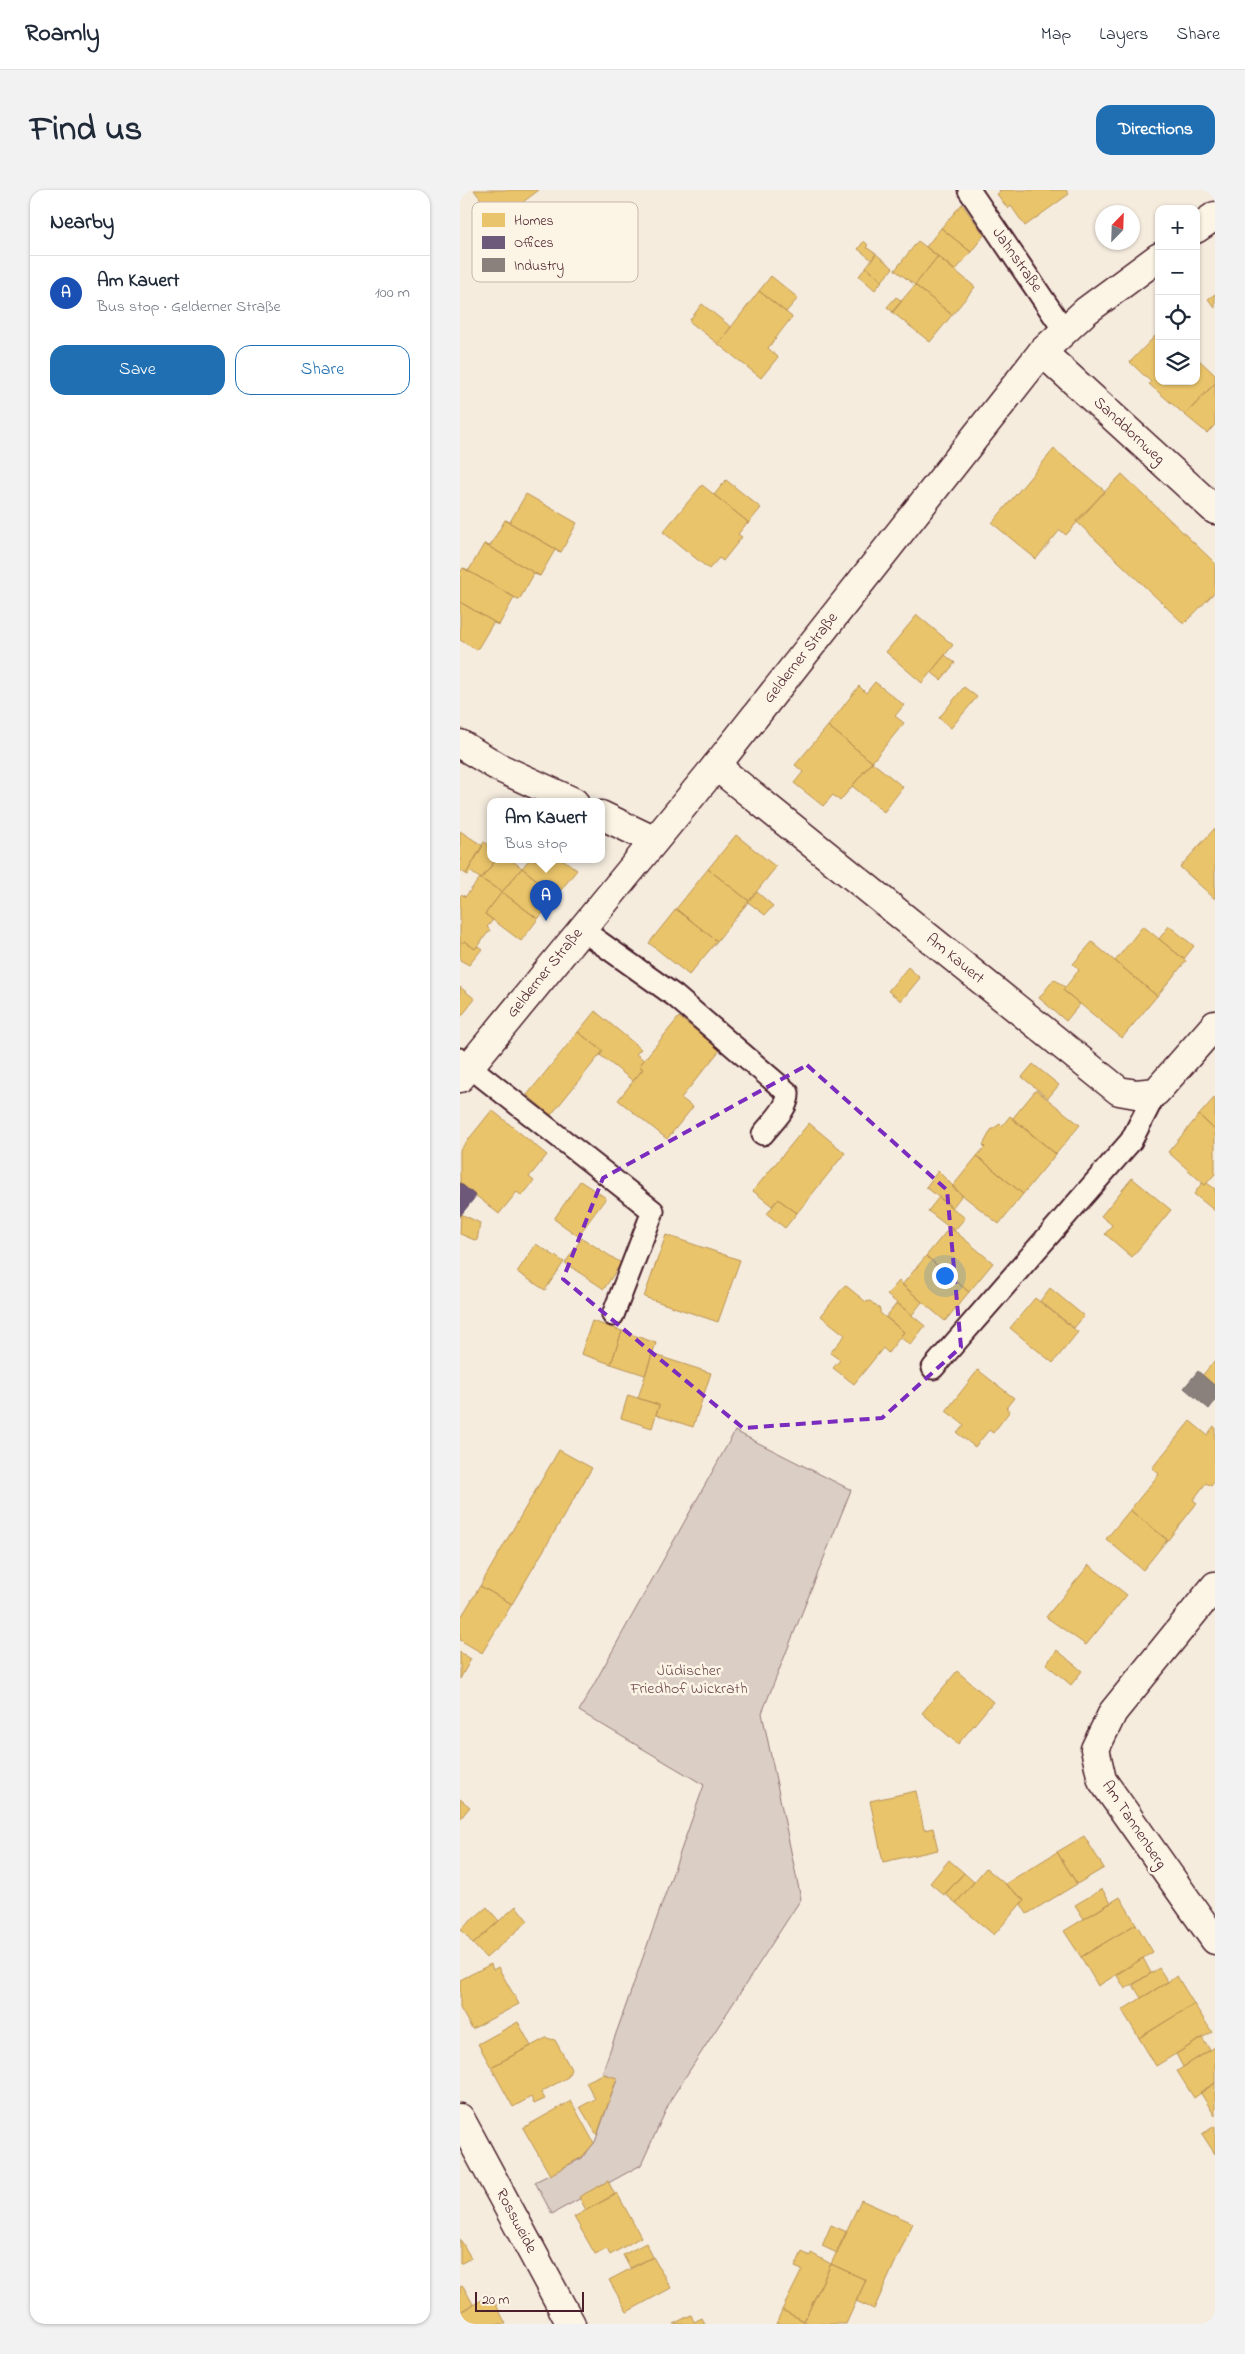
<!DOCTYPE html>
<meta charset="utf-8">
<style>
:root{--surface:#fff;--page:#f2f2f3;--text:#1f2937;--muted:#747a83;--line:#e0e1e3;--accent:#1f6fb2}
body{margin:0;font-family:"Indie Flower",sans-serif;background:var(--page);color:var(--text)}
.controls{position:absolute;right:15px;top:15px;display:grid;overflow:hidden;border-radius:10px;box-shadow:0 1px 4px #0004}
.controls button{width:45px;height:45px;display:grid;place-items:center;padding:0;border:0;border-bottom:1px solid var(--line);background:var(--surface);color:var(--text);font:25px sans-serif}
.compass{position:absolute;left:635px;top:15px;width:45px;height:45px;border-radius:50%;background:var(--surface);box-shadow:0 1px 4px #0004;rotate:23deg}
.scale{position:absolute;left:15px;bottom:12px;width:109px;box-sizing:border-box;padding-left:5px;border:2px solid #4a1f2b;border-top:0;font-size:14px;line-height:18px;white-space:nowrap;color:#4a1f2b;-webkit-text-stroke:4px #fcf5e5;paint-order:stroke}
.you{position:absolute;left:484px;top:1085px;width:18px;height:18px;margin:-12px;border:4px solid #fff;border-radius:50%;background:#1a73e8;box-shadow:0 0 0 8px #1a73e833}
.badge{display:grid;place-items:center;width:32px;height:32px;border-radius:50%;background:var(--accent);color:#fff;font-size:16px;font-weight:700}
.pin{position:absolute;translate:-50% -41px;filter:drop-shadow(0 1px 2px #0008)}
.pin::after{content:'';position:absolute;top:26px;width:18px;height:15px;background:inherit;clip-path:polygon(0 0,100% 0,50% 100%)}
.popup{position:absolute;left:27px;top:608px;width:118px;height:65px;box-sizing:border-box;display:grid;place-content:center;border-radius:10px;background:var(--surface);filter:drop-shadow(0 1px 4px #0005);font-size:16px;white-space:nowrap;color:var(--muted)}
.popup b{font-size:19px;color:var(--text)}
.popup::after{content:'';position:absolute;left:50%;top:100%;margin-left:-10px;border:10px solid transparent;border-top-color:var(--surface)}
.list{margin:0;padding:0;list-style:none}
h2{display:flex;justify-content:space-between;align-items:center;height:65px;margin:0;padding:0 20px;font-size:21px}
h2 small{font-size:16px;font-weight:400;color:var(--muted)}
.list li{display:grid;grid-template-columns:32px 1fr auto;gap:15px;align-items:center;box-sizing:border-box;height:75px;padding:0 20px;border-top:1px solid var(--line)}
.list b{display:block;font-size:19px;white-space:nowrap}
.list p{margin:0;font-size:16px;white-space:nowrap;color:var(--muted)}
.list em{font-size:16px;font-style:normal;color:var(--muted)}
.actions{display:flex;gap:10px;padding:15px 20px}
.actions a{flex:1;padding:11px 0;border:1px solid var(--accent);border-radius:15px;text-align:center;font-size:18px;color:var(--accent)}
.actions .main{background:var(--accent);color:#fff}
.icon{flex:none;width:28px;height:28px;fill:none;stroke:currentColor;stroke-width:2;stroke-linecap:round;stroke-linejoin:round}
.map{position:relative;flex:none;width:755px;height:2134px;overflow:hidden;border-radius:15px}
header{display:flex;align-items:center;gap:30px;box-sizing:border-box;height:70px;padding:0 25px;background:var(--surface);border-bottom:1px solid var(--line)}
header strong{font-size:24px}
nav{display:flex;gap:28px;margin-inline-start:auto;font-size:18px}
.intro{display:flex;align-items:center;justify-content:space-between;box-sizing:border-box;height:120px;padding:0 30px}
h1{margin:0;font-size:35px}
.button{padding:12px 22px;border-radius:15px;background:var(--accent);color:#fff;font-size:18px;font-weight:700}
main{display:flex;gap:30px;padding:0 30px}
aside{flex:1;background:var(--surface);border-radius:15px;box-shadow:0 1px 4px #0004}
.map>svg:first-child{display:block}
</style>
<header>
<strong>Roamly</strong>
<nav><a>Map</a><a>Layers</a><a>Share</a></nav>
</header>
<div class="intro"><h1>Find us</h1><a class="button">Directions</a></div>
<main>
<aside>
<h2>Nearby<small></small></h2>
<ul class="list">
<li><span class="badge" style="background:#1a4fb4">A</span><div><b>Am Kauert</b><p>Bus stop · Gelderner Straße</p></div><em>100 m</em></li>
</ul>
<div class="actions"><a class="main">Save</a><a>Share</a></div>
</aside>
<div class="map">
<svg width="755" height="2134" viewBox="0 0 755 2134">
<rect width="100%" height="100%" fill="#f5ecde"/>
<filter id="ink" filterUnits="userSpaceOnUse"><feTurbulence type="fractalNoise" baseFrequency=".02" numOctaves="2"/><feDisplacementMap in="SourceGraphic" scale="10" xChannelSelector="R" yChannelSelector="G"/><feConvolveMatrix kernelMatrix="1 2 1 2 8 2 1 2 1" color-interpolation-filters="sRGB"/></filter>
<g filter="url(#ink)">
<!-- green -->
<path fill="#dbcec4" stroke="#927678" d="M 275,1241 L 391,1300 L 302,1523 L 341,1709 L 211,1909 L 181,1975 L 92,2024 L 75,1992 L 122,1968 L 135,1952 L 157,1889 L 142,1883 L 244,1595 L 119,1521 Z"/>
<!-- homes -->
<path fill="#e9c46a" stroke="#b99257" d="M 14,0 L 79,0 L 63,12 L 66,16 L 40,35 Z
M 539,0 L 606,0 L 609,4 L 565,36 L 551,16 L 548,19 L 537,4 L 540,2 Z
M 502,14 L 524,45 L 511,62 L 481,38 Z
M 481,38 L 511,62 L 495,81 L 466,57 Z
M 404,51 L 408,55 L 406,57 L 416,64 L 412,70 L 398,59 Z
M 458,51 L 478,66 L 455,95 L 435,80 Z
M 416,64 L 433,78 L 422,91 L 406,77 Z
M 478,66 L 515,97 L 492,125 L 455,95 Z
M 406,77 L 422,91 L 415,100 L 399,86 Z
M 311,86 L 338,108 L 326,122 L 299,101 Z
M 455,95 L 492,125 L 470,152 L 432,122 Z
M 299,101 L 332,127 L 308,158 L 318,167 L 301,188 L 258,154 Z
M 755,104 L 755,118 L 748,109 Z
M 436,107 L 442,111 L 433,122 L 427,117 Z
M 242,114 L 271,137 L 258,154 L 229,131 Z
M 699,142 L 699,191 L 736,191 L 736,167 L 755,185 L 755,193 L 725,225 L 689,194 L 691,192 L 670,172 Z
M 755,193 L 755,235 L 747,243 L 725,225 Z
M 594,259 L 645,301 L 606,345 L 600,340 L 576,369 L 532,333 Z
M 662,284 L 755,373 L 755,402 L 724,434 L 616,331 Z
M 266,290 L 301,318 L 287,335 L 288,332 L 254,305 Z
M 242,295 L 288,332 L 278,344 L 282,347 L 263,371 L 259,368 L 249,379 L 203,342 Z
M 66,304 L 117,333 L 101,362 L 45,330 L 50,332 Z
M 45,330 L 101,362 L 95,360 L 80,386 L 24,354 L 30,356 Z
M 24,354 L 80,386 L 74,384 L 59,410 L 3,378 L 9,380 Z
M 3,378 L 59,410 L 54,408 L 39,435 L 0,412 L 0,383 Z
M 0,412 L 39,435 L 33,433 L 17,460 L 0,450 Z
M 457,425 L 493,455 L 462,493 L 426,462 Z
M 485,465 L 495,473 L 481,490 L 471,482 Z
M 415,492 L 444,515 L 435,526 L 444,533 L 412,572 L 368,536 L 399,496 L 406,503 Z
M 504,497 L 517,507 L 491,538 L 479,528 Z
M 368,536 L 412,572 L 380,611 L 373,605 L 363,616 L 334,593 L 343,582 L 335,575 Z
M 412,572 L 443,597 L 424,622 L 392,596 Z
M 755,638 L 755,709 L 720,677 Z
M 0,641 L 23,656 L 6,684 L 0,680 Z
M 276,645 L 316,677 L 289,711 L 248,679 Z
M 24,652 L 31,656 L 31,670 L 36,670 L 21,689 L 11,682 L 8,685 L 6,684 Z
M 36,670 L 51,670 L 62,678 L 42,702 L 21,689 Z
M 69,670 L 104,670 L 117,680 L 96,706 L 62,678 Z
M 62,678 L 97,706 L 78,729 L 42,702 Z
M 248,679 L 289,711 L 257,751 L 216,719 Z
M 20,688 L 42,702 L 25,724 L 33,730 L 27,737 L 30,740 L 15,759 L 4,751 L 2,753 L 0,751 L 0,707 L 2,704 L 5,707 Z
M 42,702 L 78,729 L 61,751 L 25,724 Z
M 297,702 L 313,716 L 305,725 L 288,712 Z
M 216,719 L 257,751 L 229,785 L 189,753 Z
M 683,736 L 726,771 L 697,806 L 655,771 Z
M 709,736 L 734,756 L 724,769 L 699,749 Z
M 0,751 L 2,753 L 4,751 L 15,759 L 18,756 L 22,759 L 9,775 L 0,770 Z
M 632,752 L 697,806 L 662,848 L 603,800 L 619,780 L 613,774 Z
M 448,777 L 460,788 L 441,811 L 428,801 Z
M 594,789 L 605,797 L 603,800 L 620,814 L 606,831 L 579,808 Z
M 0,797 L 15,809 L 0,828 Z
M 135,821 L 181,859 L 176,864 L 184,870 L 179,876 L 183,879 L 173,891 L 140,865 L 143,861 L 118,842 Z
M 219,827 L 260,860 L 221,908 L 233,917 L 207,949 L 158,910 L 183,879 L 179,876 Z
M 118,842 L 143,861 L 91,925 L 67,905 Z
M 573,874 L 599,895 L 588,908 L 562,887 Z
M 576,900 L 620,935 L 596,964 L 552,929 Z
M 755,907 L 755,940 L 739,925 Z
M 32,920 L 87,965 L 69,987 L 74,991 L 62,1006 L 57,1002 L 39,1024 L 0,993 L 0,960 Z
M 739,925 L 755,940 L 755,984 L 745,995 L 708,962 Z
M 550,926 L 596,964 L 563,1004 L 517,966 L 525,957 L 523,955 L 531,940 L 540,934 L 542,936 Z
M 349,933 L 385,963 L 337,1023 L 318,1009 L 312,1016 L 293,1001 Z
M 517,966 L 563,1004 L 539,1034 L 492,997 Z
M 478,981 L 502,1005 L 492,1018 L 466,997 Z
M 672,988 L 711,1020 L 672,1067 L 645,1044 L 652,1035 L 641,1026 Z
M 120,991 L 146,1008 L 118,1046 L 94,1029 Z
M 742,993 L 745,995 L 747,993 L 755,999 L 755,1021 L 734,1004 Z
M 479,1007 L 505,1028 L 494,1041 L 468,1021 Z
M 318,1009 L 337,1023 L 325,1038 L 307,1024 Z
M 1,1024 L 20,1033 L 17,1051 L 0,1044 Z
M 490,1037 L 533,1073 L 509,1102 L 466,1066 Z
M 206,1045 L 280,1070 L 258,1132 L 184,1107 Z
M 122,1048 L 161,1073 L 144,1099 L 105,1073 Z
M 76,1054 L 104,1072 L 85,1100 L 57,1082 Z
M 466,1066 L 509,1102 L 485,1131 L 442,1095 Z
M 439,1091 L 462,1112 L 452,1125 L 427,1105 Z
M 385,1095 L 406,1112 L 410,1111 L 420,1119 L 420,1123 L 444,1142 L 428,1163 L 423,1158 L 394,1194 L 373,1178 L 380,1170 L 370,1163 L 385,1145 L 361,1126 Z
M 590,1098 L 624,1126 L 614,1138 L 580,1111 Z
M 575,1108 L 618,1142 L 593,1173 L 550,1138 Z
M 437,1113 L 465,1136 L 450,1155 L 440,1147 L 444,1142 L 426,1127 Z
M 132,1131 L 162,1141 L 151,1174 L 121,1164 Z
M 162,1141 L 196,1153 L 185,1185 L 151,1174 Z
M 192,1164 L 251,1183 L 233,1237 L 196,1225 L 199,1215 L 178,1208 Z
M 755,1170 L 755,1196 L 742,1186 Z
M 518,1180 L 554,1208 L 546,1218 L 550,1221 L 533,1243 L 529,1240 L 515,1257 L 497,1243 L 504,1235 L 486,1221 Z
M 168,1205 L 199,1215 L 192,1238 L 161,1228 Z
M 730,1231 L 747,1245 L 754,1236 L 755,1238 L 755,1291 L 751,1296 L 746,1293 L 733,1310 L 737,1313 L 708,1350 L 670,1320 L 699,1284 L 692,1278 Z
M 99,1260 L 132,1278 L 52,1414 L 20,1396 Z
M 670,1320 L 707,1350 L 683,1380 L 646,1349 Z
M 629,1375 L 667,1405 L 626,1455 L 586,1427 Z
M 20,1396 L 52,1414 L 22,1463 L 0,1450 L 0,1429 Z
M 597,1460 L 622,1481 L 611,1495 L 586,1474 Z
M 0,1462 L 11,1469 L 0,1489 Z
M 497,1481 L 533,1512 L 498,1554 L 462,1523 Z
M 456,1601 L 464,1640 L 473,1638 L 478,1660 L 423,1672 L 410,1611 Z
M 0,1609 L 10,1617 L 0,1629 Z
M 624,1646 L 644,1678 L 617,1694 L 597,1662 Z
M 597,1662 L 617,1694 L 567,1724 L 561,1714 L 564,1710 L 545,1694 Z
M 489,1670 L 504,1683 L 484,1705 L 470,1693 Z
M 526,1678 L 564,1710 L 534,1745 L 496,1713 Z
M 504,1683 L 514,1692 L 496,1713 L 485,1704 Z
M 642,1699 L 651,1713 L 624,1729 L 615,1715 Z
M 660,1707 L 676,1734 L 621,1767 L 604,1741 Z
M 56,1716 L 68,1731 L 26,1768 L 13,1754 Z
M 27,1717 L 39,1731 L 13,1754 L 1,1739 Z
M 676,1734 L 693,1762 L 638,1796 L 621,1767 Z
M 683,1768 L 691,1783 L 665,1799 L 656,1784 Z
M 31,1774 L 33,1780 L 38,1777 L 59,1814 L 12,1839 L 0,1818 L 0,1790 Z
M 699,1778 L 708,1792 L 681,1808 L 673,1795 Z
M 717,1786 L 734,1814 L 679,1848 L 662,1820 Z
M 734,1814 L 752,1842 L 696,1876 L 679,1848 Z
M 58,1832 L 71,1856 L 31,1877 L 18,1854 Z
M 86,1848 L 95,1850 L 111,1879 L 108,1887 L 81,1902 L 85,1909 L 74,1914 L 71,1907 L 53,1917 L 31,1877 Z
M 742,1848 L 750,1860 L 723,1877 L 716,1864 Z
M 755,1857 L 755,1893 L 734,1908 L 717,1881 Z
M 143,1884 L 157,1888 L 137,1945 L 120,1917 L 135,1909 L 126,1892 Z
M 755,1893 L 755,1926 L 740,1902 Z
M 111,1911 L 134,1953 L 122,1967 L 90,1985 L 63,1938 Z
M 755,1936 L 755,1964 L 742,1944 Z
M 148,1991 L 155,2005 L 126,2020 L 119,2007 Z
M 157,2003 L 181,2047 L 150,2065 L 147,2059 L 135,2064 L 114,2027 Z
M 401,2010 L 453,2033 L 414,2119 L 396,2111 L 406,2090 L 371,2074 Z
M 371,2035 L 387,2042 L 377,2063 L 362,2056 Z
M 0,2049 L 11,2068 L 0,2074 Z
M 186,2053 L 193,2067 L 170,2078 L 163,2065 Z
M 342,2062 L 350,2066 L 351,2063 L 371,2074 L 344,2131 L 322,2120 L 342,2080 L 335,2077 Z
M 193,2067 L 211,2098 L 167,2122 L 149,2090 Z
M 371,2074 L 406,2090 L 386,2134 L 350,2134 L 344,2131 Z
M 3,2096 L 13,2114 L 0,2122 L 0,2097 Z
M 31,2105 L 46,2134 L 0,2134 L 0,2122 Z
M 322,2120 L 344,2131 L 343,2134 L 316,2134 Z
M 231,2125 L 234,2132 L 242,2128 L 245,2134 L 213,2134 Z"/>
<!-- offices -->
<path fill="#6d597a" stroke="#624862" d="M 0,993 L 16,1006 L 0,1026 Z"/>
<!-- industry -->
<path fill="#8a817c" stroke="#776464" d="M 738,1181 L 755,1196 L 755,1211 L 749,1219 L 724,1198 Z"/>
<g fill="none" stroke-linecap="round" stroke-linejoin="round">
<!-- lane casing -->
<g stroke="#4a1f2b" stroke-width="25">
<path id="lane" d="M 509,0 L 604,140
M 121,739 L 215,806 L 328,903 C 329,918 311,933 303,944
M 0,869 L 193,1021 L 153,1125
M 473,1178 L 671,951 L 696,902"/>
</g>
<!-- street casing -->
<g stroke="#4a1f2b" stroke-width="31">
<path id="street" d="M 582,162 L 755,320
M 0,554 L 40,578 L 114,612
M 256,576 L 659,901 L 676,904 L 696,902 L 755,835
M 141,625 L 193,650
M 755,1396 L 653,1522 L 635,1559 L 642,1590 L 755,1750"/>
</g>
<!-- secondary casing -->
<g stroke="#4a1f2b" stroke-width="31">
<path id="secondary" d="M 736,39 L 755,26
M 0,888 L 256,576 L 582,162 L 626,121 L 699,67
M 0,1928 L 111,2134"/>
</g>
<!-- lane -->
<use href="#lane" stroke="#fcf5e5" stroke-width="21"/>
<!-- street -->
<use href="#street" stroke="#fcf5e5" stroke-width="28"/>
<!-- secondary -->
<use href="#secondary" stroke="#fcf5e5" stroke-width="28"/>
</g>
</g>
<!-- marked area -->
<path fill="none" stroke="#7b2cbf" stroke-width="4" stroke-dasharray="10 6" stroke-linejoin="round" d="M 347,875 L 487,1000 L 501,1157 L 422,1228 L 283,1238 L 103,1089 L 143,988 Z"/>
<g text-anchor="middle" dominant-baseline="central" stroke-width="5" stroke-linejoin="round" paint-order="stroke">
<!-- street labels -->
<g font-size="16" fill="#4a1f2b" stroke="#fcf5e5">
<text transform="translate(557 70) rotate(55)">Jahnstraße</text>
<text transform="translate(669 241) rotate(43)">Sanddornweg</text>
<text transform="translate(341 468) rotate(-52)">Gelderner Straße</text>
<text transform="translate(495 769) rotate(39)">Am Kauert</text>
<text transform="translate(85 783) rotate(-51)">Gelderner Straße</text>
<text transform="translate(674 1635) rotate(56)">Am Tannenberg</text>
<text transform="translate(56 2031) rotate(62)">Rossweide</text>
</g>
<!-- park labels -->
<g font-size="16" fill="#6e4b51" stroke="#fcf5e5">
<text x="229" y="1481">Jüdischer<tspan x="229" dy="18">Friedhof Wickrath</tspan></text>
</g>
</g>
<!-- legend -->
<rect x="12" y="12" width="166" height="80" rx="8" fill="#fcf5e5" stroke="#c7b5ad" stroke-width="1"/>
<rect x="22" y="23" width="23" height="14" fill="#e9c46a"/>
<rect x="22" y="46" width="23" height="13" fill="#6d597a"/>
<rect x="22" y="68" width="23" height="14" fill="#8a817c"/>
<g font-size="14" fill="#4a1f2b">
<text x="54" y="35">Homes</text>
<text x="54" y="57">Offices</text>
<text x="54" y="80">Industry</text>
</g>
</svg>
<div class="controls">
<button>+</button>
<button>−</button>
<button><svg class="icon" aria-label="locate" viewBox="0 0 24 24"><circle cx="12" cy="12" r="6"/><path d="M12 2v4M12 18v4M2 12h4M18 12h4"/></svg></button>
<button><svg class="icon" aria-label="layers" viewBox="0 0 24 24"><path d="M12 4l9 5-9 5-9-5zM3 14l9 5 9-5"/></svg></button>
</div>
<svg class="compass" viewBox="-18 -18 36 36"><path d="M0-13l5 13h-10z" fill="#e53935"/><path d="M0 13l5-13h-10z" fill="#747a83"/></svg>
<div class="scale">20 m</div>
<div class="you"></div>
<div class="pin badge" style="left:86px;top:731px;background:#1a4fb4">A</div>
<div class="popup"><b>Am Kauert</b>Bus stop</div>
</div>
</main>
